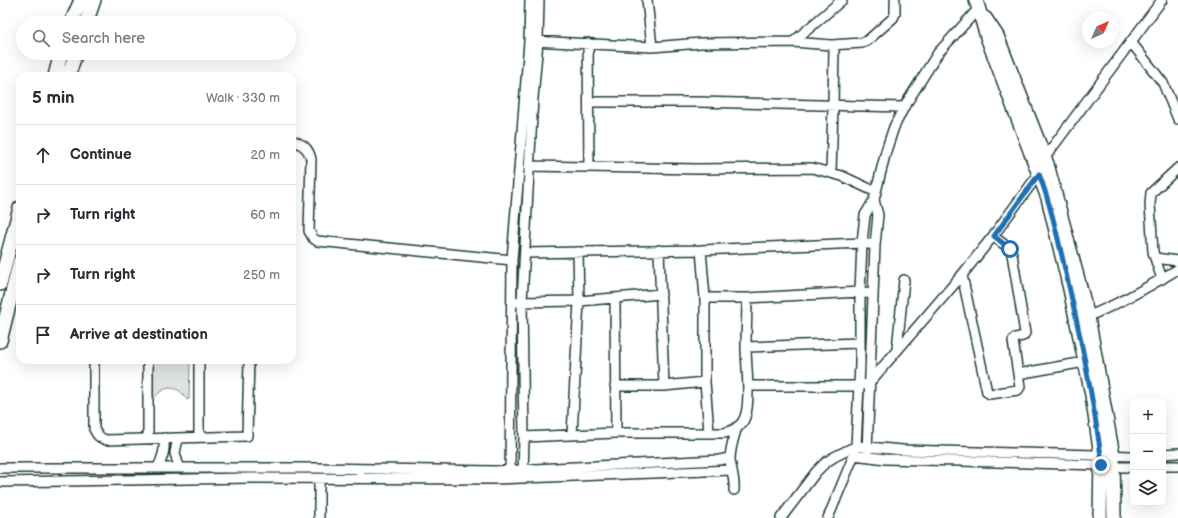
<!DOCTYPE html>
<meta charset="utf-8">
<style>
:root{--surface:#fff;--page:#f2f2f3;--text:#2b2b33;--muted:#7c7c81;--line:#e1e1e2}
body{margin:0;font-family:"Balsamiq Sans",sans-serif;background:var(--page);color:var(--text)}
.controls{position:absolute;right:12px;bottom:12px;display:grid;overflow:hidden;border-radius:8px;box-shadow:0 4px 16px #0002}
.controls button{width:36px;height:36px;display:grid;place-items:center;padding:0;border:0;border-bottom:1px solid var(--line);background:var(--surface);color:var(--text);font:20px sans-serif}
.compass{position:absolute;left:1082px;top:12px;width:36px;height:36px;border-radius:50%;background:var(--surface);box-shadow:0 4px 16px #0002;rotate:45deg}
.stop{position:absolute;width:12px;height:12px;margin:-9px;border:3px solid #1f6fb2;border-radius:50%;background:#fff}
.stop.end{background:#1f6fb2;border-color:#fff;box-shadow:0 1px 4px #0008}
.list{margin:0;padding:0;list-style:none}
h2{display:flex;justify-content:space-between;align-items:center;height:52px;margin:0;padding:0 16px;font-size:17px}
h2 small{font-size:13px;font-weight:400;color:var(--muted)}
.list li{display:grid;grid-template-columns:26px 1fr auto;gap:12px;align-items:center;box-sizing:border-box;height:60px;padding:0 16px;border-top:1px solid var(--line)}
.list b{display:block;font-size:15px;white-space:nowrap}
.list em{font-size:13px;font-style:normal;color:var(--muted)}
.icon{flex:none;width:22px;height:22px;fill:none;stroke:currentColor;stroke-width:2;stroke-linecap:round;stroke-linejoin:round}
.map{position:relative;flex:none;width:1178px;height:518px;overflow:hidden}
.search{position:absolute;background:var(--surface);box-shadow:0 4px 16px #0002;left:16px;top:16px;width:280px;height:44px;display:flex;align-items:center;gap:10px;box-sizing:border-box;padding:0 14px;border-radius:22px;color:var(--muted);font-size:15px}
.panel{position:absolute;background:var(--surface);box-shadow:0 4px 16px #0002;left:16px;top:72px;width:280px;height:292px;border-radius:12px}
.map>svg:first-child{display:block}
</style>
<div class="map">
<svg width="1178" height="518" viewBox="0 0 1178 518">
<rect width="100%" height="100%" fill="#fff"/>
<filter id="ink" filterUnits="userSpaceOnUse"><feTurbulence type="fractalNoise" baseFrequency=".025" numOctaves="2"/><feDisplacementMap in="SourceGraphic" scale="8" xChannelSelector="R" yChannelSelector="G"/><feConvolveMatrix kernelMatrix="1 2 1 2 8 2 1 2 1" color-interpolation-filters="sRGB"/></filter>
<g filter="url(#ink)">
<!-- green -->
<path fill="#dee3e2" stroke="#7e908b" d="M 153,360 L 190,360 L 189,399 L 187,400 C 183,391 173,385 163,390 C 159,392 157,396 153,398 Z"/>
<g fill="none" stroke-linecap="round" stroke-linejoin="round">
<!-- street casing -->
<g stroke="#1f3d34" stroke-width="12">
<path id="street" d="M 647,0 L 652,47
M 533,41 L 652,47 L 701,43 L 793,42 L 831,45 L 834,48 L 833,106 L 831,172
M 793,42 L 842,0
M 1131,42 L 1163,83 L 1178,119
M 588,43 L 589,166
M 831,45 L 862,43 L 867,41 L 893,18 L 895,14 L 895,0
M 589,102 L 698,102 L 904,107
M 292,140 C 303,145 308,147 311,159 L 309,231 L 313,238 L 317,241 L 512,260
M 1043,160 L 1162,0
M 530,166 L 697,169 L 812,168 L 842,176 L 876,192
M 659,250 L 664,386
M 701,250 L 705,298 L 705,382 L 709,432
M 525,253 L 701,250 L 862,243 L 875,245
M 1155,258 L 1178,261
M 962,275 L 987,392 L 990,394 L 1018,390 L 1020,387 L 1013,341 L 1015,338 L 1023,336 L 1025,333 L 1012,254 L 1010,249 L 993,236
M 1162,279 L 1153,252 L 1150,204 L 1151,193 L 1178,168
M 705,298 L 747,298 L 860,292 L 873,294
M 615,299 L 616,433
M 517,302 L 579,301 L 661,294
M 1084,318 C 1117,305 1147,288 1178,269
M 746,347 L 860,343
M 897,349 L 904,280
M 94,360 L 94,429 C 97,435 99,438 106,440 L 247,436 L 249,360
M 148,360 L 148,439
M 1018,374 L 1079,363
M 615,386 L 664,386 L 705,382
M 748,386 L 859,386 L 869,383 L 962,275 L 993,236 L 1041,171
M 572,435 L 579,301 L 578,252
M 199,437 L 199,360
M 524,437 L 616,433 L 724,433 C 733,431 742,426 745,417 C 751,400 746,366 746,347 C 746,331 747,314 747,298
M 178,438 L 175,453 L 179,467
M 867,452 L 875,245 L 878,215 L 874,200
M 1163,454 L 1178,453
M 854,455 L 886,459 L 1099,465 L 1114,467 L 1133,467
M 1163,466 L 1178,466
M 158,467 C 163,457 165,450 164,438
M 0,468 L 318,468 L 494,471 L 719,460 L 730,458
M 510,475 L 512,260 L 529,41 L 530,0
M 523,476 L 524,437 L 522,302 L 533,98 L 538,41 L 539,0
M 319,479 L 319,518
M 0,482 L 252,478 L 494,479 L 732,470
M 734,490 C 735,479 731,469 730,459 C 730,448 734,437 737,427
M 781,518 L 816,472 L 825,463 L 834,457 L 856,446 L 903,450 L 1133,456
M 828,518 L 854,455 L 856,446 L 860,364 L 860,292 L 862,243 L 865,215 L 874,200 L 886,151 L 894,127 L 904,107 L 938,53 L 979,8"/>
</g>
<!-- secondary casing -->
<g stroke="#1f3d34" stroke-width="16">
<path id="secondary" d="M 976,0 L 987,37 L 1048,198 L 1070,289 L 1092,395 L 1101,456 L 1100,518
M 985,18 L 997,36 L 1047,164 L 1088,317 L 1113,456 L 1114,518
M 71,23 L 81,0
M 86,23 L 94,0
M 55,76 L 61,53
M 68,76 L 76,53
M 0,284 L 20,208
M 0,341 L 20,261"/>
</g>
<!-- street -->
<use href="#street" stroke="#fff" stroke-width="9"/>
<!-- secondary -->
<use href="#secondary" stroke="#fff" stroke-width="13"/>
</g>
</g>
<g fill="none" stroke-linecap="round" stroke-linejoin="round" filter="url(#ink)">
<!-- route -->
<path stroke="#1f6fb2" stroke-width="5" d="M 1010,249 L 994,236 L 1039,174 C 1050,203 1057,234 1064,265 C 1079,328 1092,392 1101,456 L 1101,465"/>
</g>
</svg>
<div class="controls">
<button>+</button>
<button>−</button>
<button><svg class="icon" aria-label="layers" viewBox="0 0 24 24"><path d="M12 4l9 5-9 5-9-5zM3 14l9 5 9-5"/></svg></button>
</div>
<svg class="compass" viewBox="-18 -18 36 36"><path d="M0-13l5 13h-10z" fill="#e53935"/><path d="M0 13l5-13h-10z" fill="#7c7c81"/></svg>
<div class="stop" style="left:1010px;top:249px"></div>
<div class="stop end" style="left:1101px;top:465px"></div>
<div class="search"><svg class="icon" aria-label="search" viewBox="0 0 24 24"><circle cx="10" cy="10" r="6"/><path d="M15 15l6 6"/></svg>Search here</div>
<section class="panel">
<h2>5 min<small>Walk · 330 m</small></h2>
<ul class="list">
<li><svg class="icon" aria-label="ahead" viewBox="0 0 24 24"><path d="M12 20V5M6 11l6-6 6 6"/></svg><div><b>Continue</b></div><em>20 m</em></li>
<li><svg class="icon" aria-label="right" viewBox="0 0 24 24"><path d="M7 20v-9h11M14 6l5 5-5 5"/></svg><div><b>Turn right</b></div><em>60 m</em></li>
<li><svg class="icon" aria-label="right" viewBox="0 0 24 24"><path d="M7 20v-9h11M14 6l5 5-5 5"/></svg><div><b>Turn right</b></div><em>250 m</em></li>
<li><svg class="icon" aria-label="arrive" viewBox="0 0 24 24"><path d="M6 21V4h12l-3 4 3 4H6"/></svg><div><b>Arrive at destination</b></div></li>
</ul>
</section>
</div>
